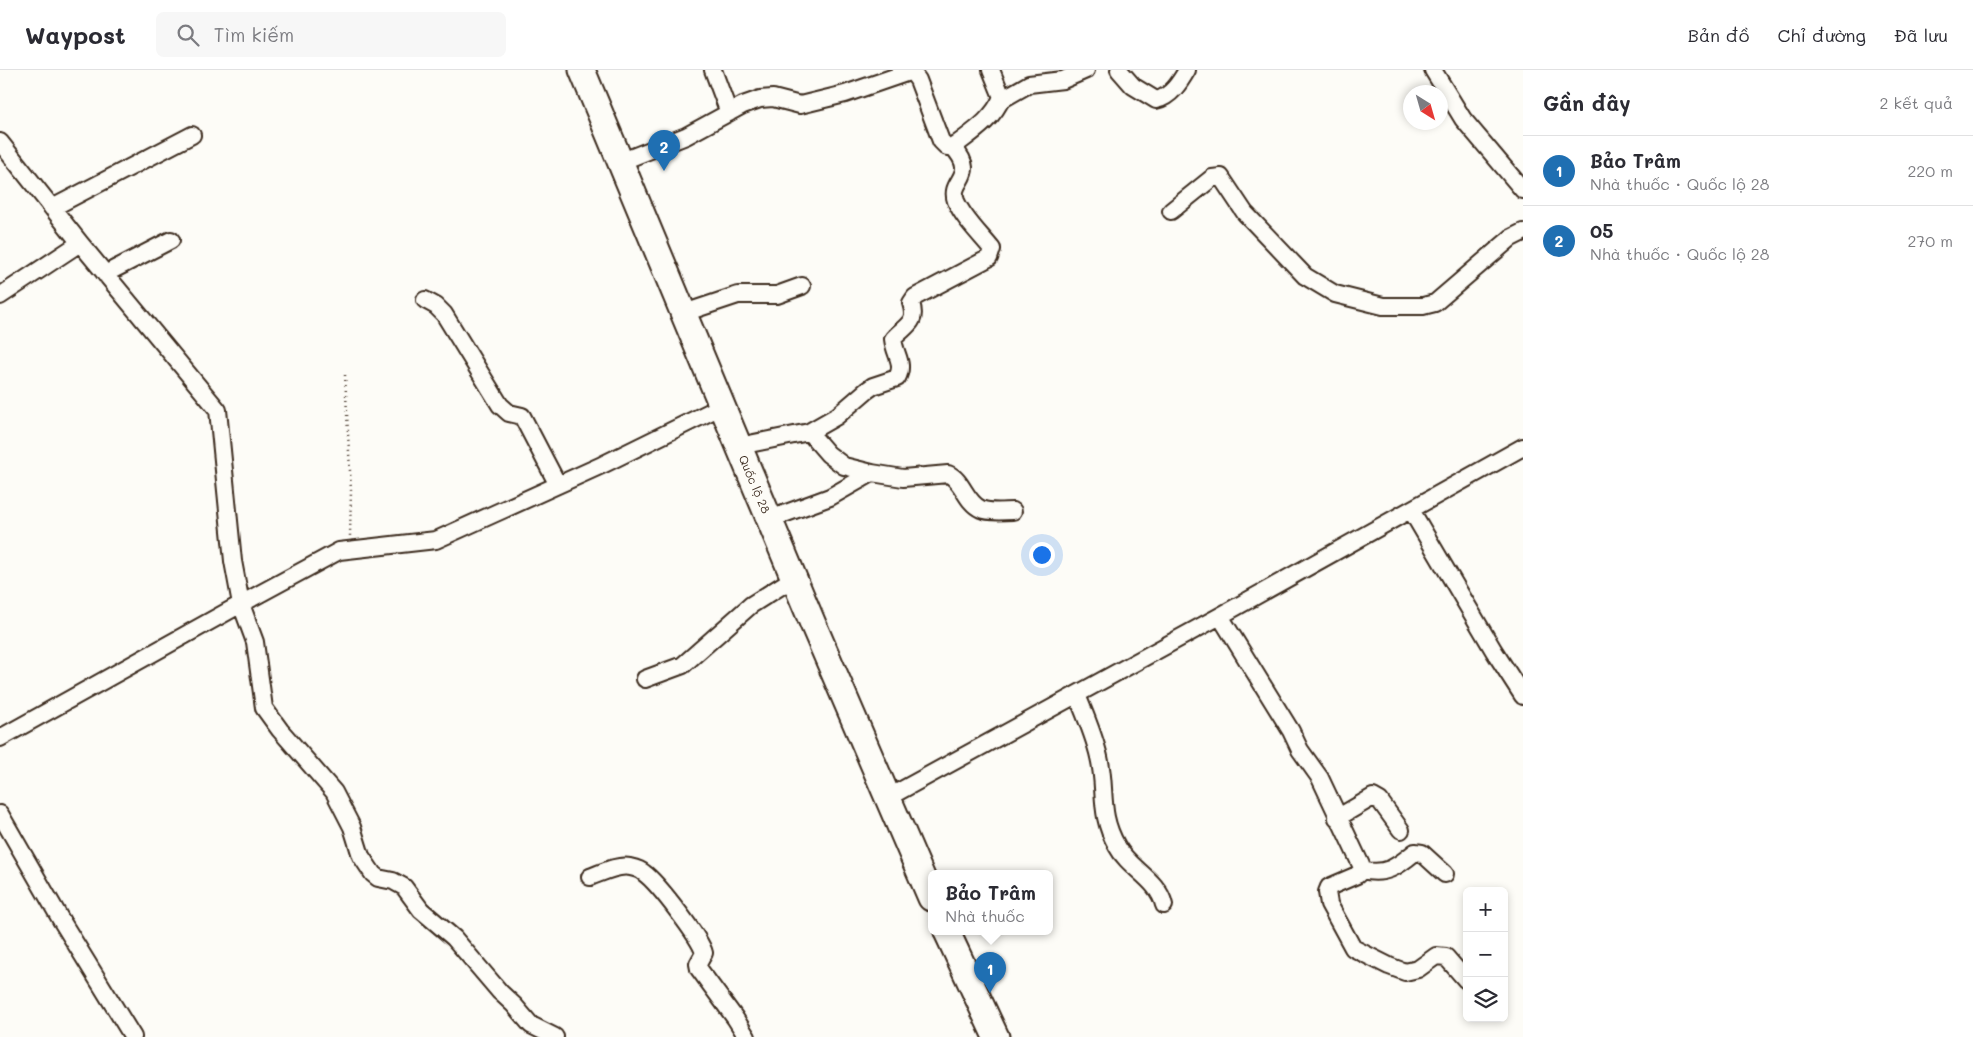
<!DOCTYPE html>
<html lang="vi">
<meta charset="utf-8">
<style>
:root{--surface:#fff;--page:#f7f7f7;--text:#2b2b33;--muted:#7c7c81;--line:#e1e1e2;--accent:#1f6fb2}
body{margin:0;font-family:Mali,sans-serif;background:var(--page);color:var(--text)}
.controls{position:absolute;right:15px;bottom:15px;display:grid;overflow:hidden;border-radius:8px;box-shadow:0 2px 8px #0003}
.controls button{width:45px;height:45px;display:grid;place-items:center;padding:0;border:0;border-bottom:1px solid var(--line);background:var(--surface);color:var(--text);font:25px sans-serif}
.compass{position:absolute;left:1403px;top:15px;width:45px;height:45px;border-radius:50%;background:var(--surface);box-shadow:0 2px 8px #0003;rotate:143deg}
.you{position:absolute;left:1041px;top:484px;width:18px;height:18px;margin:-12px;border:4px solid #fff;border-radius:50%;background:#1a73e8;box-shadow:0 0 0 8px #1a73e833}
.badge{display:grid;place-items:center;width:32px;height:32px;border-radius:50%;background:var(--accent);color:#fff;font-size:16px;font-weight:700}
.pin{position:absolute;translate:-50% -41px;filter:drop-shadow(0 1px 2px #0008)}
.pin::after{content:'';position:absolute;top:26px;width:18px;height:15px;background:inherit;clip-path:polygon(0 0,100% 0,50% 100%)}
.popup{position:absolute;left:928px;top:800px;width:125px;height:65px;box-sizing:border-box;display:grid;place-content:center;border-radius:8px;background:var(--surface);filter:drop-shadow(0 1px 4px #0005);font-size:16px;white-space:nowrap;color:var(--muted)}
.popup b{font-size:19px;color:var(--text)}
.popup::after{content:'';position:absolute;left:50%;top:100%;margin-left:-10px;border:10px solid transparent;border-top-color:var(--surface)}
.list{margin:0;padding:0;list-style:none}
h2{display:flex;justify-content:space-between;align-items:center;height:65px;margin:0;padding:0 20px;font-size:21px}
h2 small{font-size:16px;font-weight:400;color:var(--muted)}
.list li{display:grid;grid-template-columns:32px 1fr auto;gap:15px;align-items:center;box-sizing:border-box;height:70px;padding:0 20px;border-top:1px solid var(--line)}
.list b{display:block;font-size:19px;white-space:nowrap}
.list p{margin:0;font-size:16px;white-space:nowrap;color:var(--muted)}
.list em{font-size:16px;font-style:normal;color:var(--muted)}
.icon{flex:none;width:28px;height:28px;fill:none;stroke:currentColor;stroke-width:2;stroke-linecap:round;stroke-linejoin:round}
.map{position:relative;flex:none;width:1523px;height:967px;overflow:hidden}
header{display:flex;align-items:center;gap:30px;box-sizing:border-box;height:70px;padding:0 25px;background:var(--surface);border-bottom:1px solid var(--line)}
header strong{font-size:24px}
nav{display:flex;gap:28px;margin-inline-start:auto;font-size:18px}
.search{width:350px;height:45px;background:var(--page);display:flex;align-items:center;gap:12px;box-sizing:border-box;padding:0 18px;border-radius:8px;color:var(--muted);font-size:19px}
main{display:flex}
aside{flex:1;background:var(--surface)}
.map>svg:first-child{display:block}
</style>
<header>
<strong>Waypost</strong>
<div class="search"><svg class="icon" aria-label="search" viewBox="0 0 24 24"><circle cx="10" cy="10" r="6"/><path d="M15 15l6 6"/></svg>Tìm kiếm</div>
<nav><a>Bản đồ</a><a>Chỉ đường</a><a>Đã lưu</a></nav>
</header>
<main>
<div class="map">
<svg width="1523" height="967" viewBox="0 0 1523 967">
<rect width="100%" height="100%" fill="#fdfcf7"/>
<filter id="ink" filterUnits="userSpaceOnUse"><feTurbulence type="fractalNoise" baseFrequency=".02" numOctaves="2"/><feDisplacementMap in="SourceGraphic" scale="10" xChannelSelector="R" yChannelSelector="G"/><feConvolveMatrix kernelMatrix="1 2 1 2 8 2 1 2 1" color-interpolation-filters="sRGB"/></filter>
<g filter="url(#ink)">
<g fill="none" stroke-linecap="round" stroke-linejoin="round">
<!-- minor casing -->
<g stroke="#3b2a1e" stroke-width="20">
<path id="minor" d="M 713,0 L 729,43
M 1119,0 L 1133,16 L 1156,30 C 1171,27 1180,12 1187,0
M 1433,0 L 1463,49 L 1523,120
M 1001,30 L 1029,14 L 1063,10 L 1086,0
M 0,72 L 80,173 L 218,340 L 233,491 L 241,534 L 255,572 L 264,638 L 280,660 L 334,722 L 352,757 L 361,786 L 373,804 L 378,808 L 393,811 L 404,817 L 421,840 L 454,868 L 500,922 L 514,935 L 531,955 L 555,967
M 620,92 L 686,66 L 743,35 L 760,29 L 773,28 L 800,35 L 845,24 L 909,2 L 913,3 L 918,10 L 941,71 L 947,77 L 953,77 C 971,63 993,50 1002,27 L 991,0
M 52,138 L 192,65
M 1171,141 L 1212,108 L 1221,107 L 1245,143 L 1305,206 L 1335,224 L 1383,236 L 1423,236 L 1435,233 L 1511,168 L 1523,162
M 105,204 L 171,170
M 0,226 L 80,173
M 425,230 L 436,236 L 444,244 L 500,335 L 509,343 L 522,346 L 558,415
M 684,243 L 738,225 L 777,225 L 802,216
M 809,362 L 828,384 L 844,396 L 872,403
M 739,376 L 809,362 L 837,346 L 866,321 L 873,316 L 897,308 C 905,293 895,286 893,269 C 905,255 918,254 911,233 L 915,227 L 989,188 L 992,179 C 980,164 963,148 956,131 C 948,109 980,107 953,77
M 1411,440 L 1494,581 L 1523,626
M 770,449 L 830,427 L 872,403 L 903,408 L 948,404 C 963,410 965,432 981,439 C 990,443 1003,441 1013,441
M 1220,546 L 1291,661 L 1300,680 L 1320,708 L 1361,795 L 1362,800 L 1357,805 L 1329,817 L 1327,822 L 1329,834 L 1353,878 L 1389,896 L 1405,902 L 1418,899 L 1436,886 L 1446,887 L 1466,910
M 645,609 L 683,595 L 751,535 L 794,508
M 1077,625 C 1085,645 1094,665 1099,687 C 1107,720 1098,743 1117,776 C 1129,799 1158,809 1164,835
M 0,668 L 241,534 L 339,481 L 436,470 L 602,395 L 722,336
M 887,728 L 1220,546 L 1523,377
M 0,744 L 61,850 L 133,967
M 1337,748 L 1373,727 L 1380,731 L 1401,760
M 1362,800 C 1385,806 1397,797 1415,782 L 1422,783 L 1445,804
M 590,807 C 601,803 618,794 630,797 C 635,798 641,800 644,803 C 657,812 701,869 704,883 L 698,894 L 699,899 L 735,948 L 747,967"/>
</g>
<!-- highway casing -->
<g stroke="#3b2a1e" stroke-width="29">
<path id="highway" d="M 582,0 L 813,554 L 931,828
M 947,862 L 996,967"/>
</g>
<!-- path -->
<path stroke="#3b2a1e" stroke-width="2.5" stroke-dasharray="1 4" stroke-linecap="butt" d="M 345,305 L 351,420 L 350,466"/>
<!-- minor -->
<use href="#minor" stroke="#fdfcf7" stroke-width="16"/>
<!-- highway -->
<use href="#highway" stroke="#fdfcf7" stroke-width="25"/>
</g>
</g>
<g text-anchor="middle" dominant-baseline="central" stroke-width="5" stroke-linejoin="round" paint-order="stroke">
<!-- street labels -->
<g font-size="12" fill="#3b2a1e" stroke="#fdfcf7">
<text transform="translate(755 414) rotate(67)">Quốc lộ 28</text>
</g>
</g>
</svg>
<div class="controls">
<button>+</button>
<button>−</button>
<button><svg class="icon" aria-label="layers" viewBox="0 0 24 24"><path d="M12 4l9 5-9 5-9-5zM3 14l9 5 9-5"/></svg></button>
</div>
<svg class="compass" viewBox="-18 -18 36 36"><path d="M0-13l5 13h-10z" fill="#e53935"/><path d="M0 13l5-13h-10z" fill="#7c7c81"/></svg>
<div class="you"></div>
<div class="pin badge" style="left:990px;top:923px">1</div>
<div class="popup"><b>Bảo Trâm</b>Nhà thuốc</div>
<div class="pin badge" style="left:664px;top:101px">2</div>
</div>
<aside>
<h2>Gần đây<small>2 kết quả</small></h2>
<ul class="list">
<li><span class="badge">1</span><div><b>Bảo Trâm</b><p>Nhà thuốc · Quốc lộ 28</p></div><em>220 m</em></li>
<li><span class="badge">2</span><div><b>05</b><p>Nhà thuốc · Quốc lộ 28</p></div><em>270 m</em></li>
</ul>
</aside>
</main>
